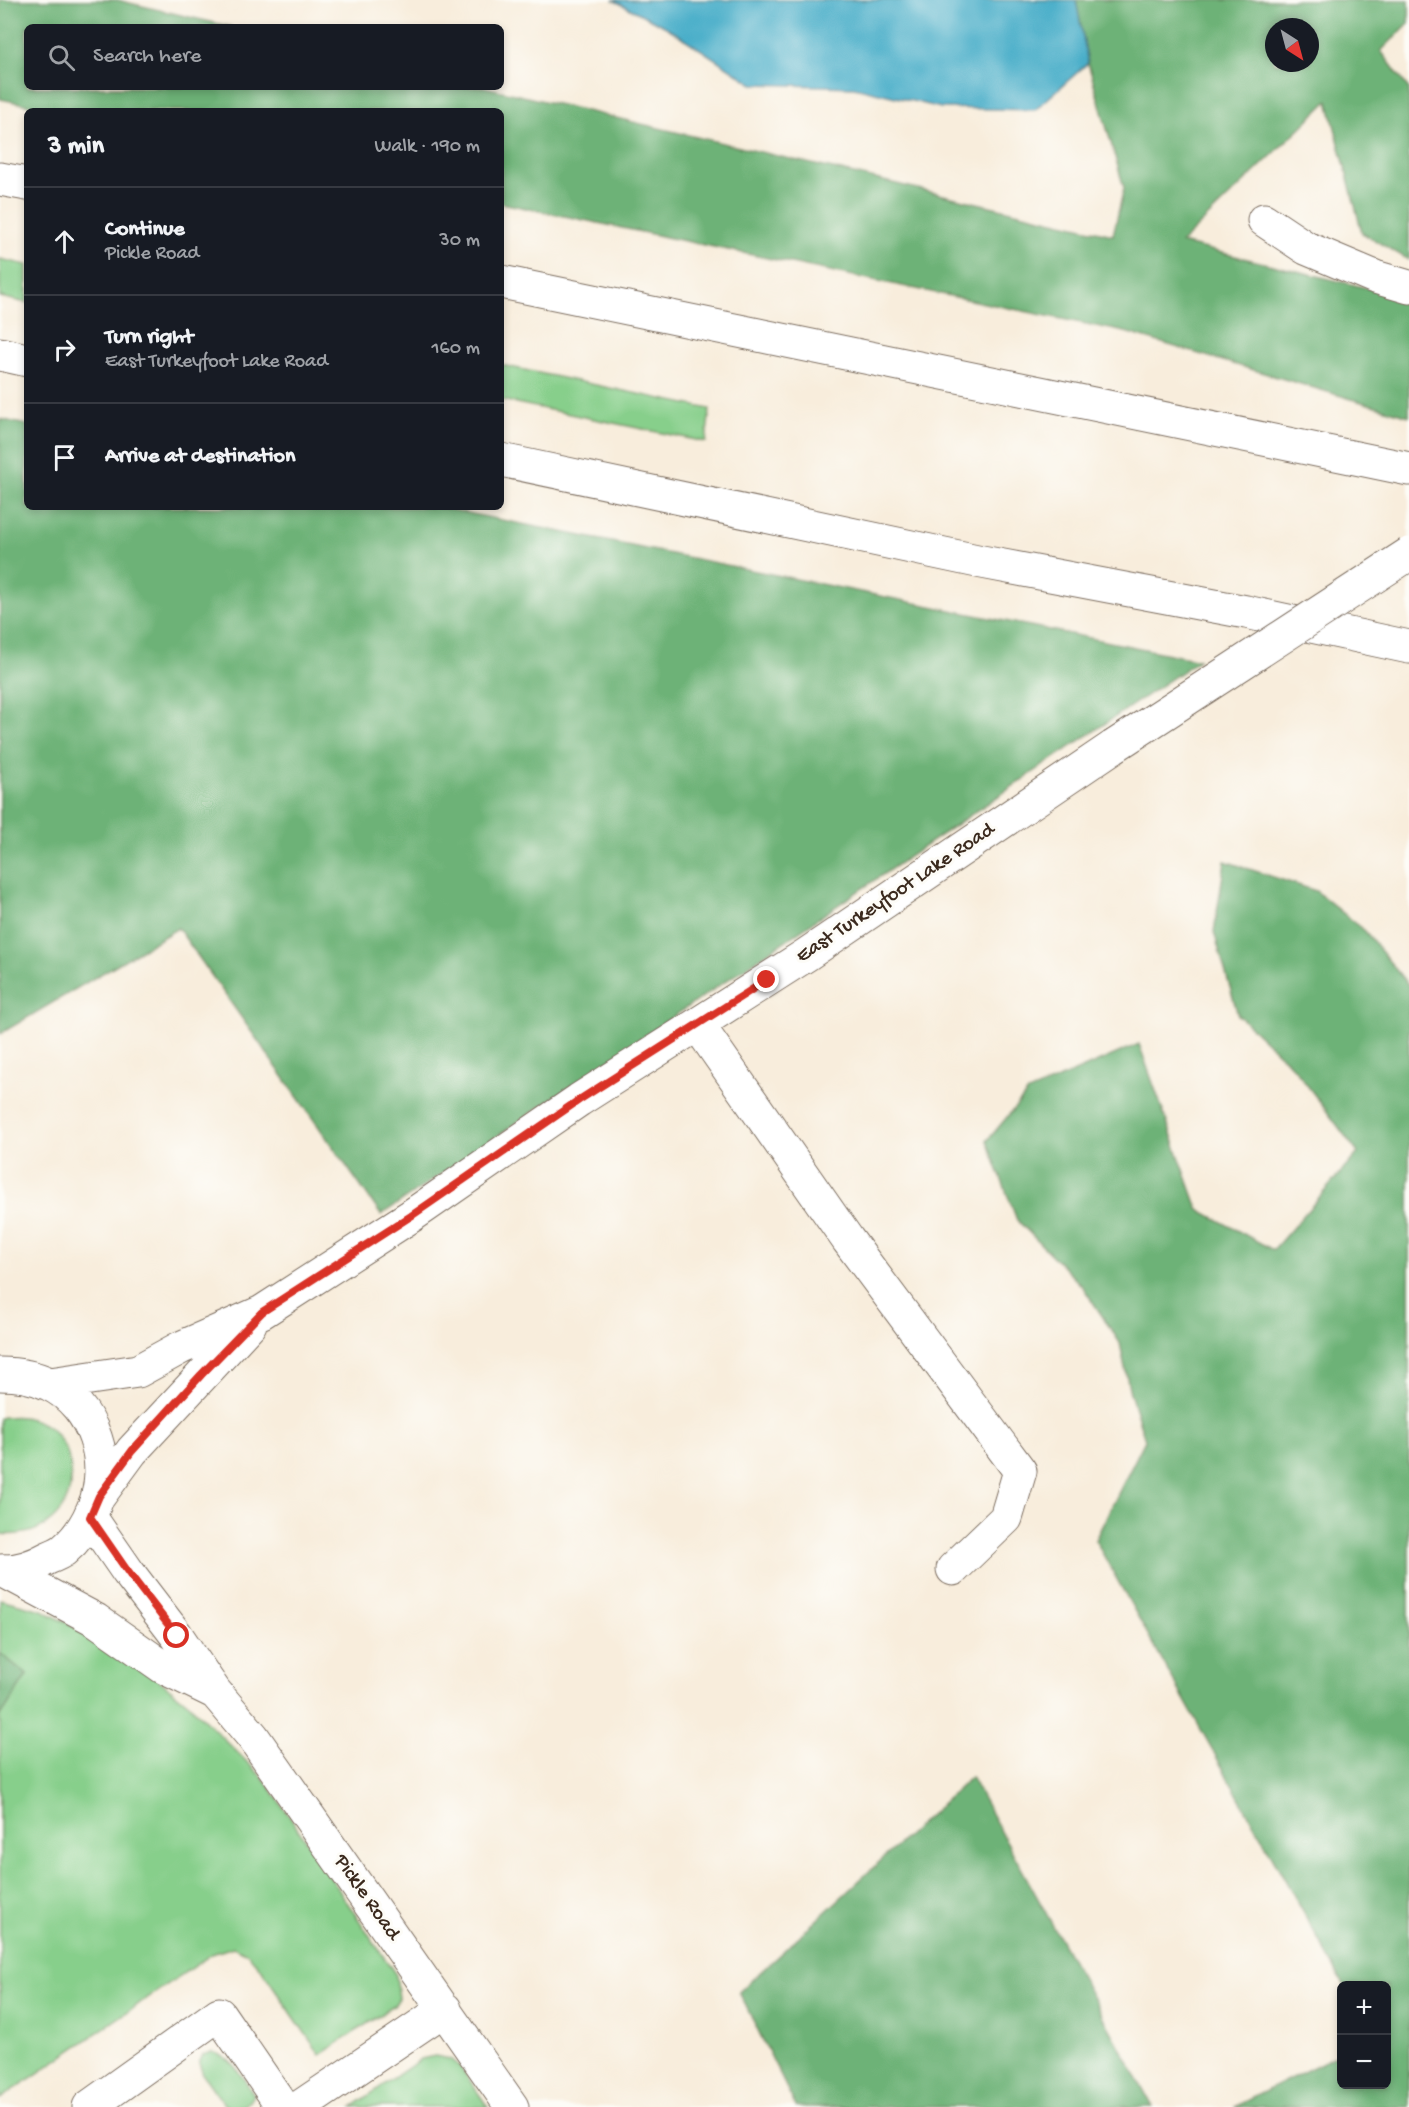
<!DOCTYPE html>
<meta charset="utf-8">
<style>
:root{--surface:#171b24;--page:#20242c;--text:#f1f3f6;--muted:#9ea1a6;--line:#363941}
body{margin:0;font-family:"Gochi Hand",sans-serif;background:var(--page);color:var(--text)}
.controls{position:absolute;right:18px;bottom:18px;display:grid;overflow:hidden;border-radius:9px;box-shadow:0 3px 9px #0003}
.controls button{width:54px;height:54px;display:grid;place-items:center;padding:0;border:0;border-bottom:2px solid var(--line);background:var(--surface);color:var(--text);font:30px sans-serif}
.compass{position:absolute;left:1265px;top:18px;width:54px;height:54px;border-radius:50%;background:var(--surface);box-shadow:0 3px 9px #0003;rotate:144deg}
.stop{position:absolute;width:18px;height:18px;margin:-14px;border:4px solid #d93025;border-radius:50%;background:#fff}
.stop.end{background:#d93025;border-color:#fff;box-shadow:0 2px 6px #0008}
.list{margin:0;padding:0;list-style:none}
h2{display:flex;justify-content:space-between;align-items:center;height:78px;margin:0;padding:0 24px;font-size:26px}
h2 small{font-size:20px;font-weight:400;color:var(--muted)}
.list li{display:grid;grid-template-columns:39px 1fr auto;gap:18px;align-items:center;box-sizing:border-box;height:108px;padding:0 24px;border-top:2px solid var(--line)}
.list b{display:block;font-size:22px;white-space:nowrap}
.list p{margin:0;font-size:20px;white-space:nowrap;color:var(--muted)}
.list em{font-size:20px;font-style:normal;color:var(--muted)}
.icon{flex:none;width:33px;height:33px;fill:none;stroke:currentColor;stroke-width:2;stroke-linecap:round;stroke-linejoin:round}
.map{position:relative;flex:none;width:1409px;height:2107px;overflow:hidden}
.search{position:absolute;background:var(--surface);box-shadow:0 3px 9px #0003;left:24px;top:24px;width:480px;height:66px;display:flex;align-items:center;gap:15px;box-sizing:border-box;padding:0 21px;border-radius:9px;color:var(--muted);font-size:22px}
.panel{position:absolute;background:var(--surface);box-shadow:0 3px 9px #0003;left:24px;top:108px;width:480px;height:402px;border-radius:9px}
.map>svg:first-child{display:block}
</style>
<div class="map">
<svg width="1409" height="2107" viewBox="0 0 1409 2107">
<rect width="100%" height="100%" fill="#fdfcf7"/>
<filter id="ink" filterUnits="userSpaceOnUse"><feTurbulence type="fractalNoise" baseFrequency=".0167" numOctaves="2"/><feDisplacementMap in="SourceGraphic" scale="12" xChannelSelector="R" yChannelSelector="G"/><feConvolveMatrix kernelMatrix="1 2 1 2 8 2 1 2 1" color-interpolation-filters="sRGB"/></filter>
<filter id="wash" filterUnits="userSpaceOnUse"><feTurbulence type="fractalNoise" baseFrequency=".008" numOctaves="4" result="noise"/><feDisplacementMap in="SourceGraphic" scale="24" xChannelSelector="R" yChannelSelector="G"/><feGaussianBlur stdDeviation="1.35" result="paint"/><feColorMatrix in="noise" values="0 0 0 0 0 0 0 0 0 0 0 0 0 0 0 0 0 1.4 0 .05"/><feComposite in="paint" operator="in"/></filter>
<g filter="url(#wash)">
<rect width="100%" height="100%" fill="#f8eddc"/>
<!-- green -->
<path fill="#87cf8b" stroke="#617c54" stroke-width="1.5" d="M 0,259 L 27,265 L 27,303 L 0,297 Z
M 501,365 L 710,409 L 706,442 L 501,400 Z
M 4,1417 C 10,1417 16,1416 22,1417 C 92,1426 89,1543 0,1534 L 0,1418 Z
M 0,1599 L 42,1610 L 88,1634 L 144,1668 L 190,1705 L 265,1780 L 396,1975 L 399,1998 L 394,2006 L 320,2055 L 262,1970 L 248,1954 L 233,1947 L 212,1954 L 0,2099 L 0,1717 L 27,1675 L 0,1653 Z
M 212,2052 C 233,2057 242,2077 253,2094 C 249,2107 239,2107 226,2107 L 203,2075 L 199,2063 L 203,2055 Z
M 435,2056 L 450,2059 L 461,2068 L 488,2107 L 352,2107 L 421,2059 Z"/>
<!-- forest -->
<path fill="#6db277" stroke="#546e4a" stroke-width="1.5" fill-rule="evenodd" d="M 0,0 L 117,0 L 232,27 L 27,27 L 27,87 L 485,87 L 1113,235 L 1124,188 L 1088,63 L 1076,0 L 1409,0 L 1409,23 L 1381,51 L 1409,89 L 1409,260 L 1362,233 L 1328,101 L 1181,243 L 1409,298 L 1409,416 L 1125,332 L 501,203 L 501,111 L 57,111 L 0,99 ZM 1274,27 L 1310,27 L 1310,63 L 1274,63 Z
M 0,419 L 27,425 L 27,507 L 438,507 L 1199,660 L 381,1215 L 178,928 L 0,1034 Z
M 1225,861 L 1316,891 L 1365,931 L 1409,986 L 1409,2107 L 1234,2107 L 1341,2053 L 1342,2084 L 1386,2084 L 1386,1986 L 1344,1985 L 1095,1540 L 1145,1440 L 1130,1393 L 1120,1343 L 1083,1287 L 1017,1220 L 987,1141 L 1028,1092 L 1139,1044 L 1198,1209 L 1273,1250 L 1358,1153 L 1295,1069 L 1238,1015 L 1214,932 Z
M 0,1653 L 27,1675 L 0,1717 Z
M 971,1777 L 1153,2107 L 796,2107 L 739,1992 Z"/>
<!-- water -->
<path fill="#49aec9" stroke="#426c74" stroke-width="1.5" d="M 613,0 L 1076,0 L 1088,63 L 1035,110 L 941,108 L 854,87 L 753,84 L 668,28 Z"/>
</g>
<g filter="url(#ink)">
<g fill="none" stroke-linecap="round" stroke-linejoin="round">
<!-- minor casing -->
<g stroke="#7d6e60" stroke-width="35">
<path id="minor" d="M 1264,220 L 1306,248 L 1375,277 L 1409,287
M 698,1025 L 848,1240 L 1020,1471 L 1006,1518 L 953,1569
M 90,1517 L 128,1572 L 177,1636 L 215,1692 L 253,1737 L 512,2107
M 4,1571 L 96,1620 L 163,1667 L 214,1692
M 89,2107 L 219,2014 L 283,2107
M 300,2107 L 445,2009"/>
</g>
<!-- major casing -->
<g stroke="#7d6e60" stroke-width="35">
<path id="major" d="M 0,1374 C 17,1374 33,1376 49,1384 C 94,1405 113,1465 93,1509 C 87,1524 77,1539 64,1550 C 60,1553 53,1556 48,1558 C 34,1566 16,1572 0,1571
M 50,1384 L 138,1371 L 180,1348 L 262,1312 L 411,1216 L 579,1100 L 806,955 L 1113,747
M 99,1496 L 132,1451 L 250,1324"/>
</g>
<!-- highway casing -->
<g stroke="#7d6e60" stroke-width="35">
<path id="highway" d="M 0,179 L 27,184
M 501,282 L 1409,469
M 0,354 L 27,360
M 501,460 L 982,562 L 1246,612 L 1409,647"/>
</g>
<!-- minor -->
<use href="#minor" stroke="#fff" stroke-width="33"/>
<!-- major -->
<use href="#major" stroke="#fff" stroke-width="33"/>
<!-- highway -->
<use href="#highway" stroke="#fff" stroke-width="33"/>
<!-- major-bridge casing -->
<g stroke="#7d6e60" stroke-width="35" stroke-linecap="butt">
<path id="major-bridge" d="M 1113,747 L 1409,554"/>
</g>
<!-- major-bridge -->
<use href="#major-bridge" stroke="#fff" stroke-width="33"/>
</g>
</g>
<g fill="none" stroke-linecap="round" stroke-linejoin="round" filter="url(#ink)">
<!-- route -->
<path stroke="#d93025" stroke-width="8" d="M 177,1636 L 128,1572 L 90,1517 L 99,1496 L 132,1451 L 201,1375 L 262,1312 L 411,1216 L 579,1100 L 767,980"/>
</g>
<g text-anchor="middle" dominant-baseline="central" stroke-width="6" stroke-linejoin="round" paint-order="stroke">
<!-- street labels -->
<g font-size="21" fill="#3b2a1e" stroke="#fdfcf7">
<text transform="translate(896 894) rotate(-34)">East Turkeyfoot Lake Road</text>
<text transform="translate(366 1898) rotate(55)">Pickle Road</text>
</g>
</g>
</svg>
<div class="controls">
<button>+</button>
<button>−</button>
</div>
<svg class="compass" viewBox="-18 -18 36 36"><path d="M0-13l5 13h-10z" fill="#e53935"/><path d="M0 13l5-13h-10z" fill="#9ea1a6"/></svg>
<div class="stop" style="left:177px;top:1636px"></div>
<div class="stop end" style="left:767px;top:980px"></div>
<div class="search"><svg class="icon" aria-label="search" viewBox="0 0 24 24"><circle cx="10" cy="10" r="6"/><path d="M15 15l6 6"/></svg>Search here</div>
<section class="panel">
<h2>3 min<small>Walk · 190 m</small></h2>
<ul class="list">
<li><svg class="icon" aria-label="ahead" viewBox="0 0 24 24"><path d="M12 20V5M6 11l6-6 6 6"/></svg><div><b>Continue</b><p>Pickle Road</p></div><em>30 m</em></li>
<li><svg class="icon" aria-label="right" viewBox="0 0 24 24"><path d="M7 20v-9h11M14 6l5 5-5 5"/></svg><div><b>Turn right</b><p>East Turkeyfoot Lake Road</p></div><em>160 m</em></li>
<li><svg class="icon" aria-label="arrive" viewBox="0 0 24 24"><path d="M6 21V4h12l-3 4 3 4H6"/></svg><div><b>Arrive at destination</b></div></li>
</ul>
</section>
</div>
